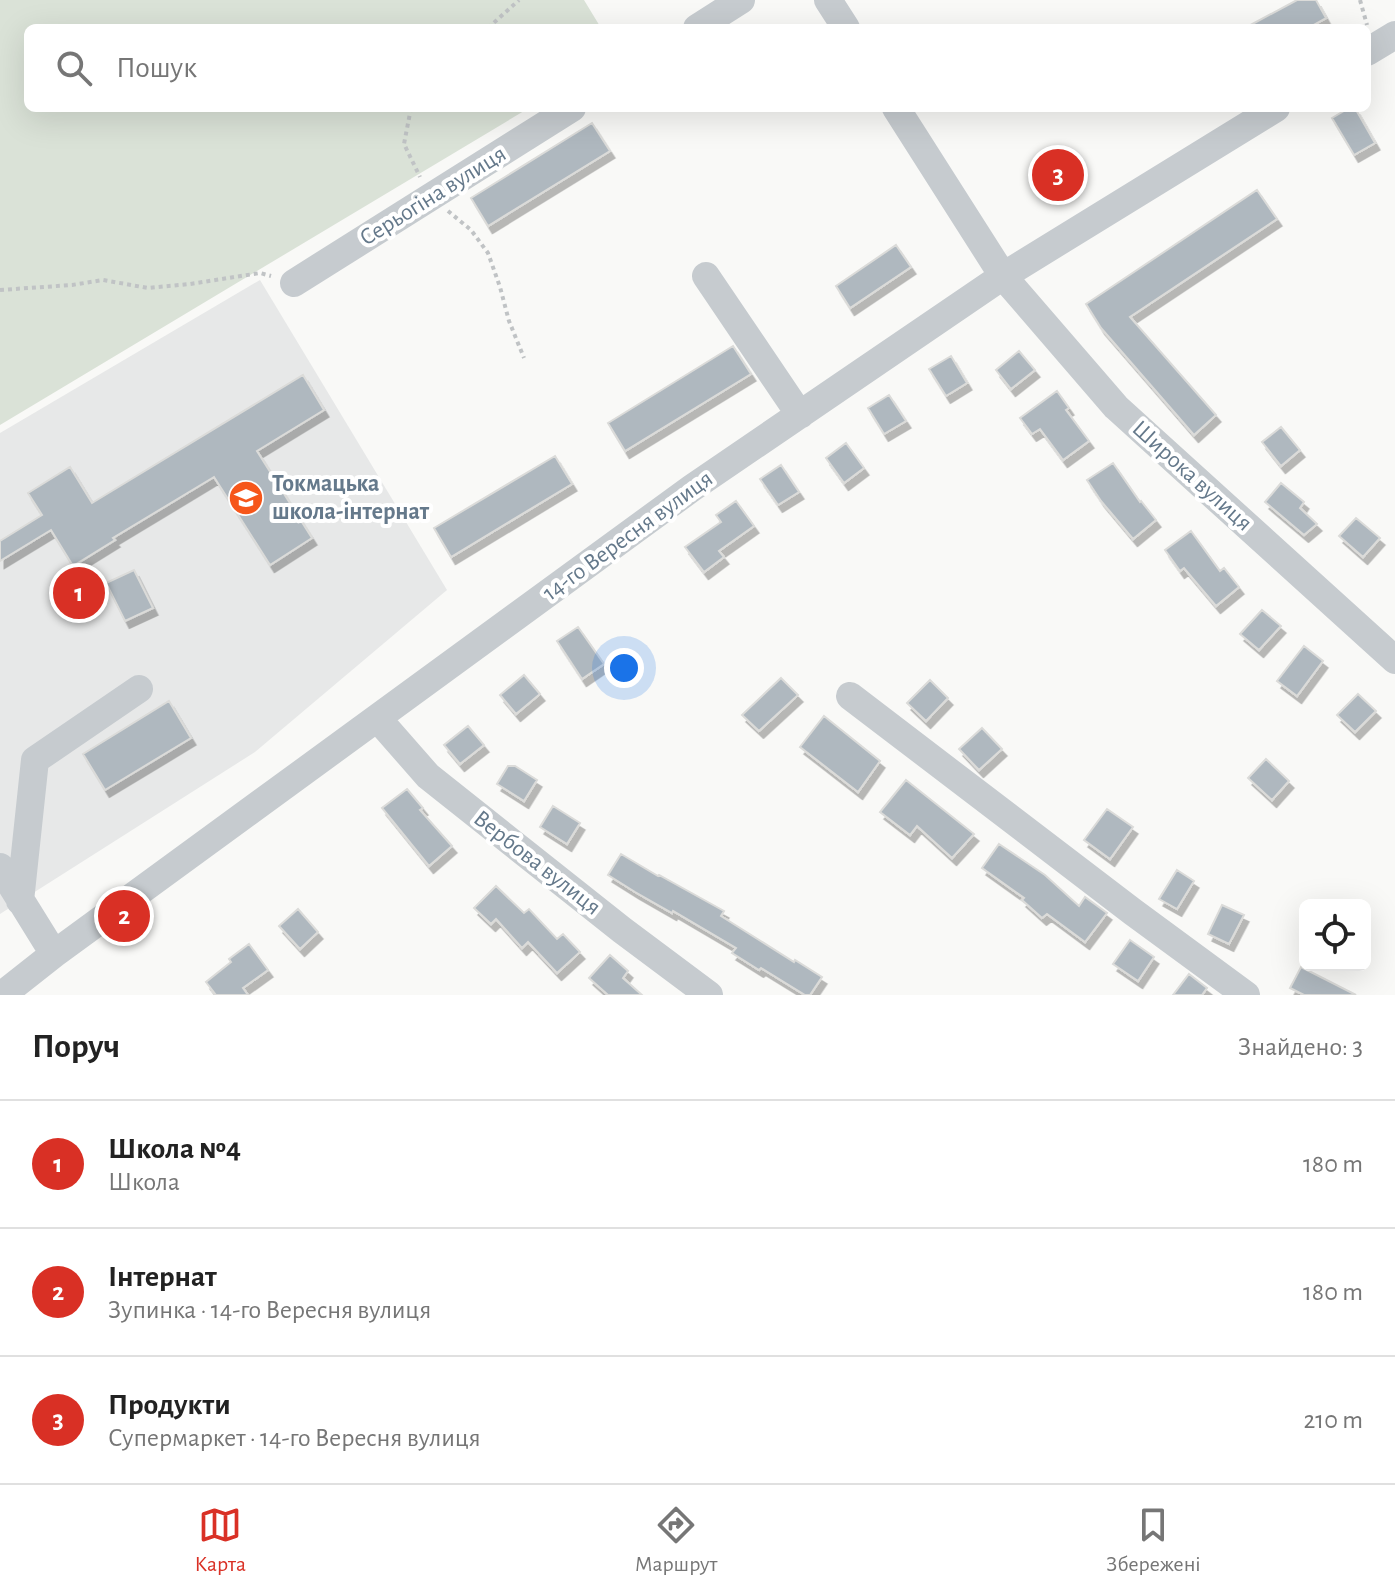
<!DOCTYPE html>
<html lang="uk">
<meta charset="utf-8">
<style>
:root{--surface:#fff;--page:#f2f2f2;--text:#222;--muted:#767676;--line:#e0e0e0;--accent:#d93025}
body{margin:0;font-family:"Alegreya Sans",sans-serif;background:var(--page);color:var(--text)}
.controls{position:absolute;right:24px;bottom:24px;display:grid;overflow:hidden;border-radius:12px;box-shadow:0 8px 32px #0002}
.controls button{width:72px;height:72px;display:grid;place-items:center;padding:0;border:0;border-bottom:2px solid var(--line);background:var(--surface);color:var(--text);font:40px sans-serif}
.you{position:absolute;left:624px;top:668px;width:28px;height:28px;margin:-20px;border:6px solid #fff;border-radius:50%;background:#1a73e8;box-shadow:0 0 0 12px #1a73e833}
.badge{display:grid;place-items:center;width:52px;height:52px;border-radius:50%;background:var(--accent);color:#fff;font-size:26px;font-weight:700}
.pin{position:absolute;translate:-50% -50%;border:4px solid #fff;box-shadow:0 2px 8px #0006}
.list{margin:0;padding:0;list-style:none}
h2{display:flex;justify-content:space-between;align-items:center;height:104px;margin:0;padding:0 32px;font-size:34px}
h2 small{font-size:26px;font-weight:400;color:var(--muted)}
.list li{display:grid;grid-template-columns:52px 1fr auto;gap:24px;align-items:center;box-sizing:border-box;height:128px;padding:0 32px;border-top:2px solid var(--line)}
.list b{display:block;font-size:30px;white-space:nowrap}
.list p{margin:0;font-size:26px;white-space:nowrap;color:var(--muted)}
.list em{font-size:26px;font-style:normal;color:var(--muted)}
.icon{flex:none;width:44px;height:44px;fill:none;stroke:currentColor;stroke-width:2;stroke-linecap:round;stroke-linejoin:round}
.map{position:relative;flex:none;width:1395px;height:995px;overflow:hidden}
.search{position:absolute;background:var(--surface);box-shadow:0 8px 32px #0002;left:24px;right:24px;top:24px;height:88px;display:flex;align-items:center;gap:20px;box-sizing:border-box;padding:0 28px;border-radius:12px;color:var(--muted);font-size:30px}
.sheet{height:488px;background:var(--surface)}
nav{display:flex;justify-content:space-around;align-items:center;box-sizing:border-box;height:112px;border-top:2px solid var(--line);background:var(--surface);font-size:22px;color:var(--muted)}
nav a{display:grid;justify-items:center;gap:4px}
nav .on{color:var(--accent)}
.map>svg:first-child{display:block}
</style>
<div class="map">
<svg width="1395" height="995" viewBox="0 0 1395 995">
<defs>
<filter id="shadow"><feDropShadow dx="4.5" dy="7" stdDeviation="0" flood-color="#0004"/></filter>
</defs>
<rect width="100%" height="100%" fill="#f9f9f7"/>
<!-- built -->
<path fill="#e7e8e8" d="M 260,280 L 447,590 L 255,752 L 0,914 L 0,433 Z"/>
<!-- green -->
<path fill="#dae2d7" d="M 0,0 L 584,0 L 601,28 L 28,28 L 28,108 L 529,108 L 0,425 Z"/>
<!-- building -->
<path fill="#afb8bf" stroke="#dbdbd9" stroke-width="2" filter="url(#shadow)" d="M 1297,0 L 1316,0 L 1326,18 L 1308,28 L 1245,28 Z
M 1349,108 L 1355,108 L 1375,143 L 1354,155 L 1332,118 Z
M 592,123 L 610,151 L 488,226 L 471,198 Z
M 1257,190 L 1277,219 L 1130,317 L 1216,415 L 1194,435 L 1101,328 L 1086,304 Z
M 896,245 L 911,267 L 850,308 L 836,286 Z
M 733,346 L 751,374 L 625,451 L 608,423 Z
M 1019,351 L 1035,370 L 1011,389 L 996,370 Z
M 951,356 L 967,383 L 946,396 L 929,369 Z
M 303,375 L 324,410 L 257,451 L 312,538 L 270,565 L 214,477 L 113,538 L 115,540 L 73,566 L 51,530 L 0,561 L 0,541 L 42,515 L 28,493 L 70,467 L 92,503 Z
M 1057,391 L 1069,408 L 1066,410 L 1089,441 L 1063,460 L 1040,429 L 1032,434 L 1020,418 Z
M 889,395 L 906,421 L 884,434 L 868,408 Z
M 1281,427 L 1300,450 L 1281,466 L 1262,442 Z
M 846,443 L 864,468 L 844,483 L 826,458 Z
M 555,456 L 572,484 L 451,557 L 434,528 Z
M 1113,463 L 1140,502 L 1141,501 L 1156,520 L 1133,539 L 1101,501 L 1087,480 Z
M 781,465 L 799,492 L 778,505 L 760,479 Z
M 1281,483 L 1304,502 L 1300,508 L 1317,524 L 1304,535 L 1265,502 Z
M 736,501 L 754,526 L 719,551 L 724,557 L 704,572 L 685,547 L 721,522 L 716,515 Z
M 1356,518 L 1380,538 L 1363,557 L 1339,536 Z
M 1191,531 L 1220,571 L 1224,568 L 1239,587 L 1216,606 L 1184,568 L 1180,571 L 1165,550 Z
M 134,570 L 153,608 L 125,621 L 106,583 Z
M 1262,610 L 1281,626 L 1259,650 L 1240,634 Z
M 578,627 L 604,664 L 582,679 L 557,641 Z
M 1304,646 L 1323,661 L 1297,696 L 1277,681 Z
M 524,675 L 540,694 L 516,714 L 500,695 Z
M 781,678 L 798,695 L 759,731 L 742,715 Z
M 930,680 L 948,698 L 926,721 L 907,703 Z
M 1358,694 L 1376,711 L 1355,732 L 1337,715 Z
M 169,701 L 191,738 L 105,790 L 83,754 Z
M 824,716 L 880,761 L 858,792 L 800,747 Z
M 468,726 L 484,745 L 460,764 L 444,745 Z
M 982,728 L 1002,749 L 979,770 L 959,749 Z
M 1266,759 L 1289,781 L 1272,800 L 1248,778 Z
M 508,766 L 515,766 L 537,780 L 524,801 L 497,784 Z
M 906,780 L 974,834 L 952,858 L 917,826 L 910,835 L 880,812 Z
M 407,789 L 423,808 L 420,810 L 452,846 L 429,866 L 382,808 Z
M 553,806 L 580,823 L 567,844 L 540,827 Z
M 1107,809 L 1133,827 L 1110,859 L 1084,840 Z
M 999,844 L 1045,875 L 1079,906 L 1085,897 L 1107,913 L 1085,942 L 1047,914 L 1042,918 L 1022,900 L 1024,898 L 982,868 Z
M 621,854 L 658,876 L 659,875 L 724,911 L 721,916 L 794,962 L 795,960 L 822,977 L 810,995 L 805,995 L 761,968 L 759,970 L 732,953 L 736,948 L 673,911 L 672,913 L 635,892 L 608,875 Z
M 1177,870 L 1194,881 L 1177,909 L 1159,899 Z
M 496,886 L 524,913 L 529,909 L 557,939 L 563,934 L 580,952 L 557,973 L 528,942 L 522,948 L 496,919 L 491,924 L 474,908 Z
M 1222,905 L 1244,915 L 1229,944 L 1208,934 Z
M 298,909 L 318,932 L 300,949 L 279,926 Z
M 1130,940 L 1154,957 L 1138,981 L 1113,964 Z
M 249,944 L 268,970 L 243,988 L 248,995 L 216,995 L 206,982 L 231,962 L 229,959 Z
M 610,955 L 628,971 L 623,978 L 642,995 L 608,995 L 589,978 Z
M 1301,967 L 1356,995 L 1304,995 L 1290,988 Z
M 1189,974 L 1207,988 L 1202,995 L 1173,995 Z"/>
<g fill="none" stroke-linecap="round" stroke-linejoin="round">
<!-- path -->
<path stroke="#c0c3c5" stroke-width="4" stroke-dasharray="4 4" stroke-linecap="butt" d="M 1360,0 L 1367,25
M 488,28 L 519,0
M 411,108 L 404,144 L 420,177
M 448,211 L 471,230 L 488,253 L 500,287 L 509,321 L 524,358
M 0,290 L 72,285 L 103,280 L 148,288 L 190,284 L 260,273 L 271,276"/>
<!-- minor -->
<path stroke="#c6cbcf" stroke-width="28" d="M 828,0 L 846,28
M 697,28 L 741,0
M 1367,52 L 1395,35
M 896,108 L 1003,276 L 1116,407 L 1395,660
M 706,276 L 800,415
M 294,283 L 572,108
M 850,696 L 1133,912 L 1246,995
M 378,719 L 428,776 L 622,930 L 709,995
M 0,867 L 54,954
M 20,901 L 35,760 L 139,689
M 2,995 L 54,954 L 692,488 L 1003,276 L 1276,108"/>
</g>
<!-- icons -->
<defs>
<g id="school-disc" transform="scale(1.8)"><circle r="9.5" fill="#f6561a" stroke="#fff"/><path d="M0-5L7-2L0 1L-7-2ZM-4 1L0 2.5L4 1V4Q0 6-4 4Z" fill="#fff"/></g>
</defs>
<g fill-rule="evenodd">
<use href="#school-disc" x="246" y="498"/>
</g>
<g text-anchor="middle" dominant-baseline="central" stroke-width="8" stroke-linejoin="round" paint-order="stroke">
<!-- street labels -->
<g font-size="24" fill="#65798b" stroke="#fff">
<text transform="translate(433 196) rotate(-32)">Серьогіна вулиця</text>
<text transform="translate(1192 476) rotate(42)">Широка вулиця</text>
<text transform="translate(628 536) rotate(-36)">14-го Вересня вулиця</text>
<text transform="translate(537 863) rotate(38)">Вербова вулиця</text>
</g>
<!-- poi labels -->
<g font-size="24" font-weight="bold" fill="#65798b" stroke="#fff" text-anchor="start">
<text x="272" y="484">Токмацька<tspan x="272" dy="28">школа-інтернат</tspan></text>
</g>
</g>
</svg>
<div class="controls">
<button><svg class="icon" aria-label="locate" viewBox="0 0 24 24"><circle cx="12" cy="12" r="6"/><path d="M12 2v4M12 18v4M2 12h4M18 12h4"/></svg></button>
</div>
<div class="you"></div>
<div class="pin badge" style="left:79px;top:593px">1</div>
<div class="pin badge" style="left:124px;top:916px">2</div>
<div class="pin badge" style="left:1058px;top:175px">3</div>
<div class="search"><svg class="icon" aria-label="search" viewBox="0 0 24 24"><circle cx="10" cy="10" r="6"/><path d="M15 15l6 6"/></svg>Пошук</div>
</div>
<section class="sheet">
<h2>Поруч<small>Знайдено: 3</small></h2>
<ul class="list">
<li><span class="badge">1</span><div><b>Школа №4</b><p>Школа</p></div><em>180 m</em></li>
<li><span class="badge">2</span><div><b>Інтернат</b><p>Зупинка · 14-го Вересня вулиця</p></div><em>180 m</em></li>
<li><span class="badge">3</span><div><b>Продукти</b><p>Супермаркет · 14-го Вересня вулиця</p></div><em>210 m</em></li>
</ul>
</section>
<nav>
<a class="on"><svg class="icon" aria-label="map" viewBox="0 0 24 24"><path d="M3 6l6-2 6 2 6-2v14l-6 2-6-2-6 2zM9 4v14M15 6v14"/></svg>Карта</a>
<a><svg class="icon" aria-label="directions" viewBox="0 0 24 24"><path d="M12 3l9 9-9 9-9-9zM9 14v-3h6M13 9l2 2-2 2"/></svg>Маршрут</a>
<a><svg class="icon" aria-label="saved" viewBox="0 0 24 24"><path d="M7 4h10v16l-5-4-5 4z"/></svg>Збережені</a>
</nav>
